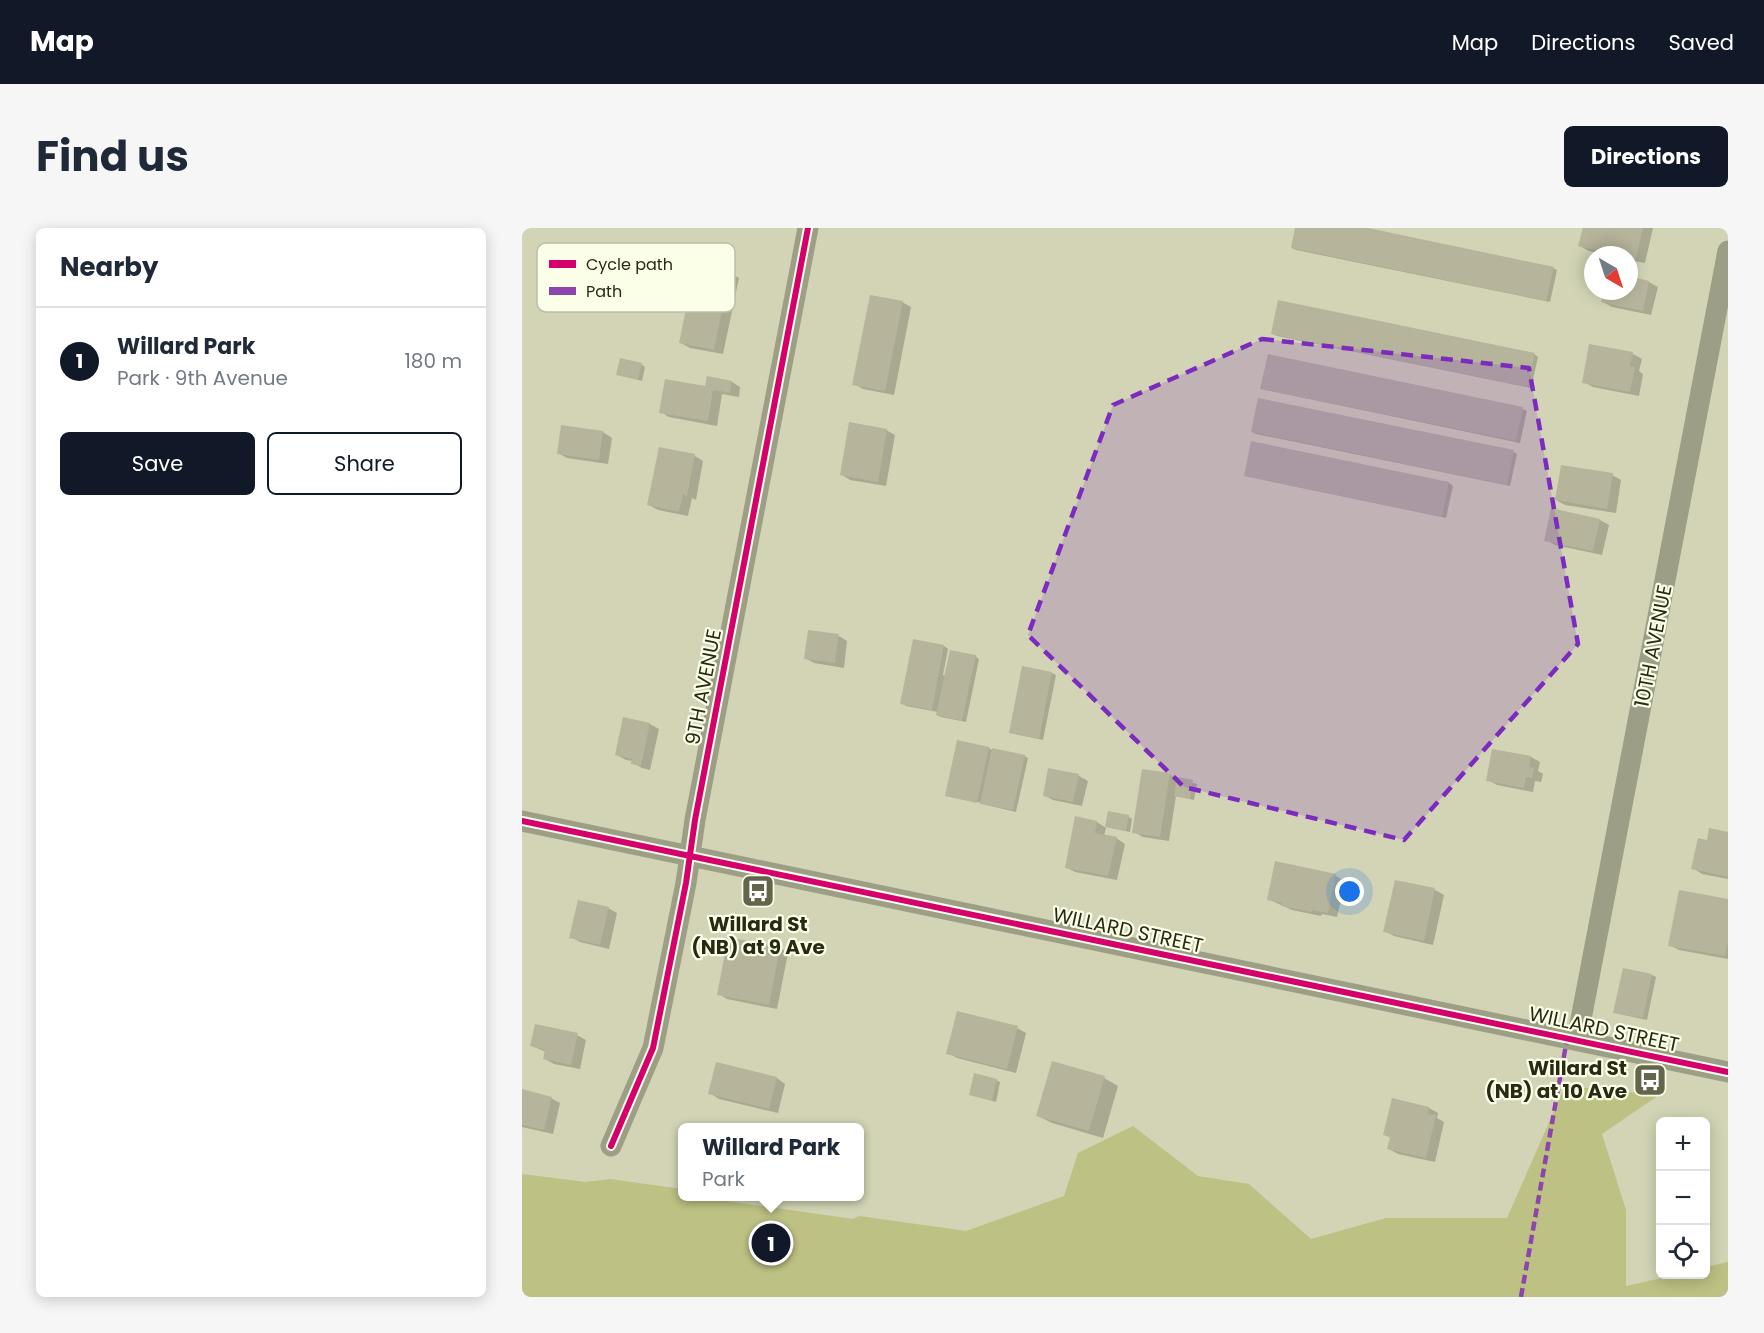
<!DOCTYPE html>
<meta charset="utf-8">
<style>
:root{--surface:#fff;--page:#f6f6f7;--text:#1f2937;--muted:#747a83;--line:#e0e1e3;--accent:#111827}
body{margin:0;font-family:Poppins,sans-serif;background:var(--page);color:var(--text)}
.controls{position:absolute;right:18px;bottom:18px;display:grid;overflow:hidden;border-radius:9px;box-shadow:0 3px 15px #0003}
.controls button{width:54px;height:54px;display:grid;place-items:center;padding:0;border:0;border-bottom:2px solid var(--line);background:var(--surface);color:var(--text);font:30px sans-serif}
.compass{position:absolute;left:1062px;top:18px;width:54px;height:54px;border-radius:50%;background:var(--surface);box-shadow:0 3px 15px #0003;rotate:141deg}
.you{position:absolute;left:828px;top:664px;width:21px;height:21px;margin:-15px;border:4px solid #fff;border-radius:50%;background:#1a73e8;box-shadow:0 0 0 9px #1a73e833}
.badge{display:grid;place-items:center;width:39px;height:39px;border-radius:50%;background:var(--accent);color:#fff;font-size:20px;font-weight:700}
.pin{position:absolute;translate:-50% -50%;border:3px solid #fff;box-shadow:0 2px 6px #0006}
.popup{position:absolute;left:156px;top:895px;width:186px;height:78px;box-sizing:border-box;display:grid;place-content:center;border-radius:9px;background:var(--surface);filter:drop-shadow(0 2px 4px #0005);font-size:20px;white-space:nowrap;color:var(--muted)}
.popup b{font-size:22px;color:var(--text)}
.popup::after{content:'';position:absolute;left:50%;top:100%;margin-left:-12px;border:12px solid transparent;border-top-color:var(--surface)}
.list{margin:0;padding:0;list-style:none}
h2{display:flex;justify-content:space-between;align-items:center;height:78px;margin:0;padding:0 24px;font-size:26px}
h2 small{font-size:20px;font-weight:400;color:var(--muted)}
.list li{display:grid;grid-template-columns:39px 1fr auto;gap:18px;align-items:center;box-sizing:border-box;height:108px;padding:0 24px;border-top:2px solid var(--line)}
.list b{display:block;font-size:22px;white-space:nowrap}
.list p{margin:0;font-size:20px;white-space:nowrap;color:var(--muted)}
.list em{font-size:20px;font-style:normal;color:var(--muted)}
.actions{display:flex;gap:12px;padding:18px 24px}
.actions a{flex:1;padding:14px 0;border:2px solid var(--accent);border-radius:9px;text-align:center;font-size:21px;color:var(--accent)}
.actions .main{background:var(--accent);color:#fff}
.icon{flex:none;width:33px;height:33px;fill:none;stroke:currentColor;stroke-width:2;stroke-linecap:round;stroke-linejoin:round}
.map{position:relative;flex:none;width:1206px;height:1069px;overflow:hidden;border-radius:9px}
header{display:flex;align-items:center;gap:36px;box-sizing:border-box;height:84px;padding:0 30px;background:var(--accent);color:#fff}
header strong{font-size:28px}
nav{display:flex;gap:33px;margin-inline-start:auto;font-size:21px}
.intro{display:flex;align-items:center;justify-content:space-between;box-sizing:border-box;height:144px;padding:0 36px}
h1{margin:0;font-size:42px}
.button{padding:15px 27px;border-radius:9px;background:var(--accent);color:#fff;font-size:21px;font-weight:700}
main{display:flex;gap:36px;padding:0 36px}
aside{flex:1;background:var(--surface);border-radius:9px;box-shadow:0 3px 15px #0003}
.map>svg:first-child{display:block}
</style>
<header>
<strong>Map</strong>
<nav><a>Map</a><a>Directions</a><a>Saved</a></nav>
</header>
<div class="intro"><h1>Find us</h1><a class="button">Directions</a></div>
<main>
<aside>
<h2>Nearby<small></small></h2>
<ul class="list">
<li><span class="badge">1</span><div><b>Willard Park</b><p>Park · 9th Avenue</p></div><em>180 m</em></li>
</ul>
<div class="actions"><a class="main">Save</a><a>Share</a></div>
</aside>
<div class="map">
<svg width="1206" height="1069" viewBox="0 0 1206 1069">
<rect width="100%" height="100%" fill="#d2d4b5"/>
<!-- green -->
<path fill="#bdc183" d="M 1043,858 L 1137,867 L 1080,906 L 1104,982 L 1104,1058 L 1153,1047 L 1184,1046 L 1184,1039 L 1206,1034 L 1206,1069 L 0,1069 L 0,946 L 63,954 L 88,951 L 160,961 L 160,968 L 200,969 L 204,973 L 331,991 L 337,988 L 444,1003 L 542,968 L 556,925 L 611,898 L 676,948 L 727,956 L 789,1011 L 864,990 L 985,990 Z"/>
<!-- shadow -->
<path fill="#0003" d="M 774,0 L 838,0 L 1031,40 L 1035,42 L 1028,74 L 774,22 L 770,20 Z
M 1059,0 L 1131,0 L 1123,35 L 1107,32 L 1107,27 L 1085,27 L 1067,23 L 1058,18 L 1062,1 Z
M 174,38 L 208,45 L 217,50 L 201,126 L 168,120 L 159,115 Z
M 1107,50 L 1127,54 L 1136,59 L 1129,87 L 1090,79 L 1081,74 L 1084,63 L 1107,63 Z
M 380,74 L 389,79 L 372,167 L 341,161 L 332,156 Z
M 751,106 L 1012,126 L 1016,129 L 1009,160 L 755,108 Z
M 1111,126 L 1120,131 L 1117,143 L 1121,146 L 1117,168 L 1071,159 L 1062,154 Z
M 747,128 L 1001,181 L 1005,183 L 998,215 L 744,162 L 740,160 Z
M 119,136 L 123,139 L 120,153 L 96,146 Z
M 210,154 L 218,159 L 217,169 L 200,166 L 195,198 L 147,189 L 139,184 L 185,159 Z
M 364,202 L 373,207 L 364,258 L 328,252 L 319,246 Z
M 81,204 L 90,210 L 86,236 L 45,230 L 36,225 Z
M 730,204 L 991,224 L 995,226 L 988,258 L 734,206 Z
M 730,215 L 927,255 L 931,258 L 924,290 L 728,249 L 724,247 Z
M 173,228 L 181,233 L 174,272 L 170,270 L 166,288 L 136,282 L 127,277 Z
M 1090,247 L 1099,252 L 1094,285 L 1043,277 L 1034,272 Z
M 1078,292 L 1087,297 L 1080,327 L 1033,317 L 1024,312 Z
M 317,408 L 325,413 L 322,440 L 292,435 L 283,430 Z
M 392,413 L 422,418 L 426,421 L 421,447 L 424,448 L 453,428 L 457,431 L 444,494 L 419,489 L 415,487 L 416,484 L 384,478 L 380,475 Z
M 530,445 L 534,447 L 521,512 L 493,506 L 489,504 Z
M 102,491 L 128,496 L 137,501 L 128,542 L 120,540 L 111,535 L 111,533 L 104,532 L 95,527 Z
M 436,514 L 467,520 L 471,523 L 502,528 L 506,530 L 494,584 L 464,577 L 460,575 L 429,569 L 425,567 Z
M 1009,529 L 1018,534 L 1016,543 L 1021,546 L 1019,554 L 1013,553 L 1011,564 L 975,557 L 966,552 Z
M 528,542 L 557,548 L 566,553 L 560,578 L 531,572 L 522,567 Z
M 648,546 L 655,551 L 675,556 L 672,572 L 654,568 L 647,613 L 621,609 L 612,604 Z
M 606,588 L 610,591 L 608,604 L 589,600 L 585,598 Z
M 554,590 L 575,594 L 584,600 L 582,608 L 594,610 L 603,616 L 595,652 L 553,644 L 544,639 Z
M 1206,605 L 1206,651 L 1180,646 L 1171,640 L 1186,614 Z
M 754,634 L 814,648 L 823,653 L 815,689 L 800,686 L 799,688 L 770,682 L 746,671 Z
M 913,662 L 922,667 L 911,717 L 872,708 L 863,703 Z
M 1206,672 L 1206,731 L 1157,722 L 1148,717 Z
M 86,680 L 95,685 L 87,721 L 58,714 L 49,709 Z
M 258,720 L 266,725 L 255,781 L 205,771 L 197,766 Z
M 1130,747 L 1134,749 L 1125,792 L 1097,786 L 1093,784 Z
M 495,800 L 504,805 L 494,845 L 435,830 L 426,825 Z
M 55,807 L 64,812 L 58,841 L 32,836 L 23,831 L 24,824 L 10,818 Z
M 255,850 L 263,856 L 256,885 L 197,871 L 188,865 Z
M 582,850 L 596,858 L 581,910 L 530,895 L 516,888 Z
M 474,852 L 478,854 L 474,874 L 448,866 Z
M 0,863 L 29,870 L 38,875 L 31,906 L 0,899 Z
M 907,880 L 916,885 L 915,890 L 922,894 L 913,934 L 876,926 L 867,921 L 869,910 L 863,906 Z"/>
<!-- building -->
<path fill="#b6b49b" d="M 773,0 L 846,0 L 1032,39 L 1024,73 L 769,20 Z
M 1061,0 L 1121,0 L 1114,31 L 1107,30 L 1107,27 L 1094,27 L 1056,18 Z
M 173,36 L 208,43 L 192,122 L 157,115 Z
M 1107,48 L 1127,53 L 1121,83 L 1079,74 L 1082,63 L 1107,63 Z
M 348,67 L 381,73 L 363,163 L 330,157 Z
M 756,72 L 1013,125 L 1005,159 L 749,106 Z
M 1067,116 L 1111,124 L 1108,138 L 1113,139 L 1108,164 L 1060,155 Z
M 746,126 L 1001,179 L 994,213 L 738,161 Z
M 98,130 L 120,135 L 116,152 L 94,147 Z
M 185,148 L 210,153 L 208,165 L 191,162 L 186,193 L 137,185 L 143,151 L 183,158 Z
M 736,170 L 992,222 L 985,257 L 729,204 Z
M 327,194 L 365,201 L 356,254 L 318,247 Z
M 39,197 L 81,203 L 77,232 L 35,226 Z
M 729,213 L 927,254 L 920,289 L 722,248 Z
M 137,219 L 173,226 L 165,269 L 161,266 L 157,284 L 125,277 Z
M 1039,237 L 1091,245 L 1085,281 L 1033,272 Z
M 1029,280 L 1078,291 L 1071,323 L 1022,313 Z
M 286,402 L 317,406 L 313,435 L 282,431 Z
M 391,411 L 422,417 L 410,482 L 378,476 Z
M 428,422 L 454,427 L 440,493 L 414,487 Z
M 500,438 L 530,444 L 517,511 L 487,505 Z
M 101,489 L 128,495 L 119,538 L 109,536 L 110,531 L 93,527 Z
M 435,512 L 467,519 L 455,575 L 423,568 Z
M 470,520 L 503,527 L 491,582 L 458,576 Z
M 970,521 L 1009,528 L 1007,539 L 1012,540 L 1010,550 L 1004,549 L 1002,560 L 964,553 Z
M 526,540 L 557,546 L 551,574 L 521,568 Z
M 620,541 L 648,545 L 638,609 L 610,605 Z
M 655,549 L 671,552 L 668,571 L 652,568 Z
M 586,583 L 607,587 L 604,603 L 583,599 Z
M 553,588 L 575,593 L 573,605 L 595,609 L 586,648 L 543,640 Z
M 1187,600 L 1206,604 L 1206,649 L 1169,641 L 1176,610 L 1185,612 Z
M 753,633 L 814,646 L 806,685 L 791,682 L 790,684 L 759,678 L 760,675 L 745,672 Z
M 873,652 L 913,660 L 902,713 L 861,704 Z
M 1157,662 L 1206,671 L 1206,714 L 1203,728 L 1146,718 Z
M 56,672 L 87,679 L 78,717 L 47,710 Z
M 206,709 L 258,719 L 247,777 L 195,767 Z
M 1101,740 L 1130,746 L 1121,790 L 1091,785 Z
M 435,783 L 496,798 L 485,841 L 424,826 Z
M 13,796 L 56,805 L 49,837 L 21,831 L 23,822 L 8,818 Z
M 530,833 L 583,848 L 567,903 L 514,888 Z
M 194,834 L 255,849 L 247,881 L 186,866 Z
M 452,845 L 475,851 L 470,873 L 447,867 Z
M 0,861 L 30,869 L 22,902 L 0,897 Z
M 870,870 L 907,879 L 906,886 L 914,887 L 904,930 L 865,921 L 868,909 L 861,907 Z"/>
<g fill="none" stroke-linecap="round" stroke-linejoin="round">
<!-- minor -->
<path stroke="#9c9e86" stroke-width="21" d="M 0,593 L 1206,844
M 1055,812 L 1206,23
M 89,918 L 131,820 L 164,655 L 173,592 L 286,0"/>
<!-- quiet -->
<path stroke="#8e44ad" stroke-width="4.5" stroke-dasharray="9 4.5" stroke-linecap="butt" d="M 999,1069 L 1045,811"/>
<!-- cycleway casing -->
<g stroke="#fcffe8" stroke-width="10">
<path id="cycleway" d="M 0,593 L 1206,844
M 89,918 L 131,820 L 164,655 L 173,592 L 286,0"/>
</g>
<!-- cycleway -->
<use href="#cycleway" stroke="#d6006c" stroke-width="6"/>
</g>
<!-- marked area -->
<path fill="#7b2cbf" fill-opacity="0.2" stroke="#7b2cbf" stroke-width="4.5" stroke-dasharray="12 8" stroke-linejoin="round" d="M 740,111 L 1007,140 L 1056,416 L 882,612 L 662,559 L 506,407 L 591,177 Z"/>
<!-- icons -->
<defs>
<g id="bus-square" transform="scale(1.725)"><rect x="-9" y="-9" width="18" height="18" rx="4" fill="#64664c" stroke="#fcffe8"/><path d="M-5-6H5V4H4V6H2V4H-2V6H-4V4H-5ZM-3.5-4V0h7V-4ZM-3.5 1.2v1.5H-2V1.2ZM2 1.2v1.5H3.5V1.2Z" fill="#fff"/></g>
</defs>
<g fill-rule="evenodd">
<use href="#bus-square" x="236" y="663"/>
<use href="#bus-square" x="1128" y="852"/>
</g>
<g text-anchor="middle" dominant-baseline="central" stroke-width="4.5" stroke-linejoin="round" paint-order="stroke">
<!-- street labels -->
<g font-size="20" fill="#282a14" stroke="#fcffe8">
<text transform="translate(1131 418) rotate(-79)">10TH AVENUE</text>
<text transform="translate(181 459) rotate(-79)">9TH AVENUE</text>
<text transform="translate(606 702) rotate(12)">WILLARD STREET</text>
<text transform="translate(1082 801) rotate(12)">WILLARD STREET</text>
</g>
<!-- poi labels -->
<g font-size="20" font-weight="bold" fill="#282a14" stroke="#fcffe8">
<text x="236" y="696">Willard St<tspan x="236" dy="23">(NB) at 9 Ave</tspan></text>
<text x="1105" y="840" text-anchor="end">Willard St<tspan x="1105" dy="23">(NB) at 10 Ave</tspan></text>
</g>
</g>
<!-- legend -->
<rect x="15" y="15" width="198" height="69" rx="9" fill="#fcffe8" stroke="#bcbfa8" stroke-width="1.5"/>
<rect x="27" y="32" width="27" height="8" fill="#d6006c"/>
<rect x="27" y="59" width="27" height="8" fill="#8e44ad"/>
<g font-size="16" fill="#282a14">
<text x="64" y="42">Cycle path</text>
<text x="64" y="69">Path</text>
</g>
</svg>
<div class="controls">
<button>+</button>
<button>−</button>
<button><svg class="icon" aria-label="locate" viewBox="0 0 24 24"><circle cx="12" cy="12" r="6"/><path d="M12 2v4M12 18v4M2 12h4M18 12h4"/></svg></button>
</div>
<svg class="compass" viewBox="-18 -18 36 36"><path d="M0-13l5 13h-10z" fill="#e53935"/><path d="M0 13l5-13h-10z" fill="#747a83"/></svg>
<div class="you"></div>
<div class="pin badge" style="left:249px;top:1015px">1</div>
<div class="popup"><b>Willard Park</b>Park</div>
</div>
</main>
